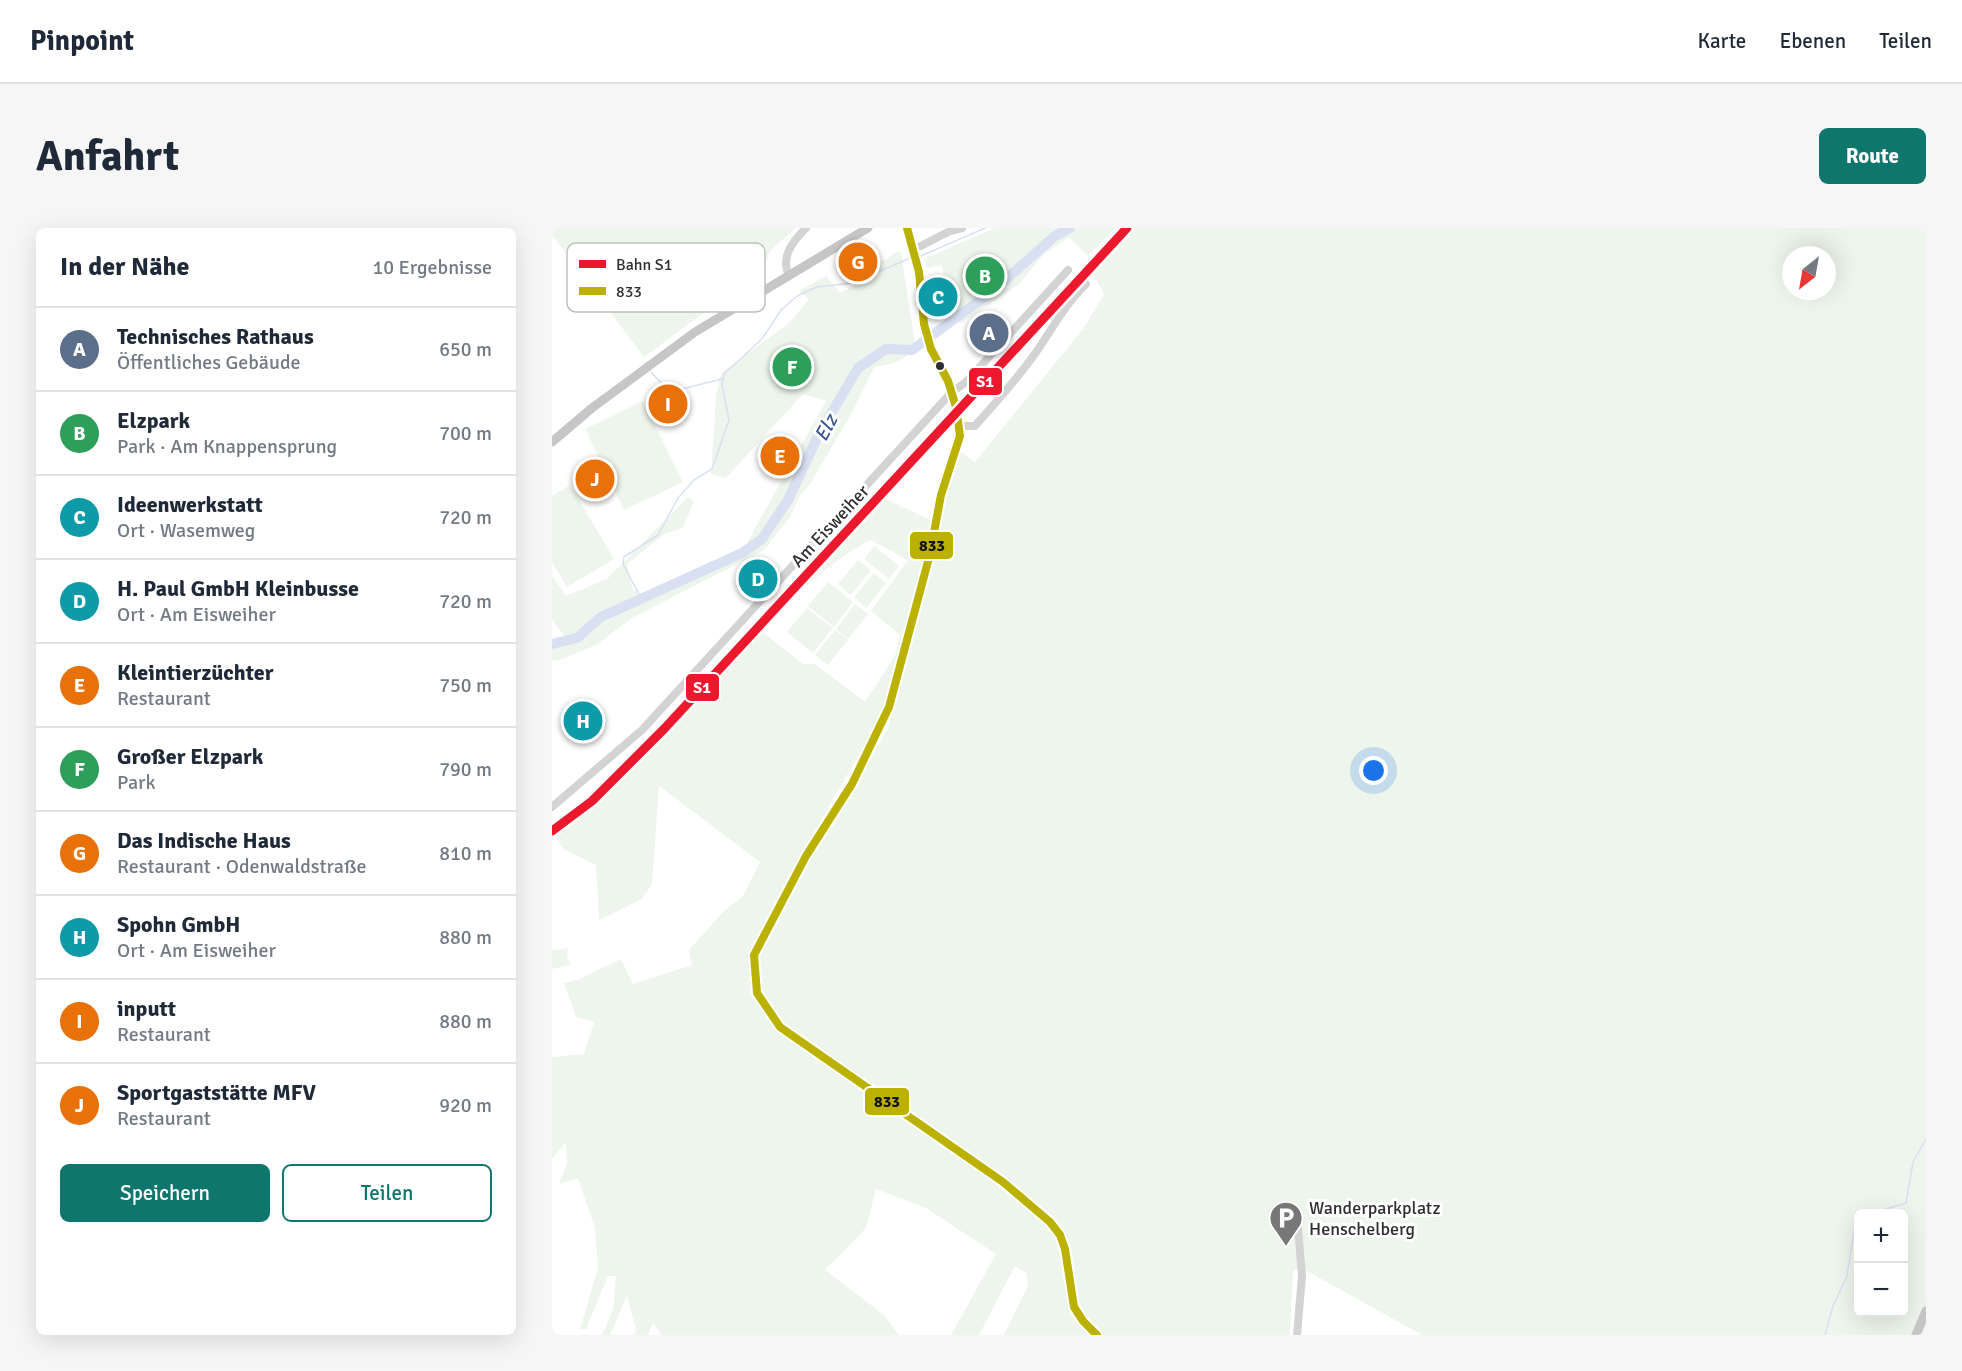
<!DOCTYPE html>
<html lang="de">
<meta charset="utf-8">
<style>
:root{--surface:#fff;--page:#f6f6f7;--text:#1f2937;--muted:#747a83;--line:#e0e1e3;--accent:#0f766e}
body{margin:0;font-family:Signika,sans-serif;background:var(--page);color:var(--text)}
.controls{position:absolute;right:18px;bottom:18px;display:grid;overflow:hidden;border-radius:9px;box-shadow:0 6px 24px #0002}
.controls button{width:54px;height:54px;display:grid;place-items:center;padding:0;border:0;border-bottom:2px solid var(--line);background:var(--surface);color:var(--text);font:30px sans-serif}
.compass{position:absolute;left:1230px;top:18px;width:54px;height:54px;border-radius:50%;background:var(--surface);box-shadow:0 6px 24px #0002;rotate:211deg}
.you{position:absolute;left:822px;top:543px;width:21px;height:21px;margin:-15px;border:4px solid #fff;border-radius:50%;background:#1a73e8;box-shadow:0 0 0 9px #1a73e833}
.badge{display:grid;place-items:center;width:39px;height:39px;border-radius:50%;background:var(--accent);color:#fff;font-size:20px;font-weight:700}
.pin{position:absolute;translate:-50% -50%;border:3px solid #fff;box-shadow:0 2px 6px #0006}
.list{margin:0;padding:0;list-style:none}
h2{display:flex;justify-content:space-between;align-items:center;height:78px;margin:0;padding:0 24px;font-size:26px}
h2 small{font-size:20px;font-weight:400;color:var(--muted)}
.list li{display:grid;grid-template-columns:39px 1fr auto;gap:18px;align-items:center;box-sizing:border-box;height:84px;padding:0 24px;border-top:2px solid var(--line)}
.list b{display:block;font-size:22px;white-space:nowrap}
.list p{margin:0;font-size:20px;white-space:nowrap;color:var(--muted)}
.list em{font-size:20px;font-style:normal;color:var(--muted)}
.actions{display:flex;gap:12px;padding:18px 24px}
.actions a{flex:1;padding:14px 0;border:2px solid var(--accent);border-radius:9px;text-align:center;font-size:21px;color:var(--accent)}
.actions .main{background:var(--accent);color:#fff}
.map{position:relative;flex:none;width:1374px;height:1107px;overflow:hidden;border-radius:9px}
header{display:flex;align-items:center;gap:36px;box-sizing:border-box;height:84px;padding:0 30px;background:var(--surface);border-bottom:2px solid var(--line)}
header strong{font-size:28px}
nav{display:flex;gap:33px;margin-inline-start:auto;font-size:21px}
.intro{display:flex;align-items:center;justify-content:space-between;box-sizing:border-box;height:144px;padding:0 36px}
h1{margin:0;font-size:42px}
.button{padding:15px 27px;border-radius:9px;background:var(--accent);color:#fff;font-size:21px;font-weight:700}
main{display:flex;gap:36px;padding:0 36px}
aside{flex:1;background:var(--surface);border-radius:9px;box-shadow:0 6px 24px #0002}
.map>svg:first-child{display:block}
</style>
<header>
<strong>Pinpoint</strong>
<nav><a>Karte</a><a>Ebenen</a><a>Teilen</a></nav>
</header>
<div class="intro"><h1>Anfahrt</h1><a class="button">Route</a></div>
<main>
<aside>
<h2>In der Nähe<small>10 Ergebnisse</small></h2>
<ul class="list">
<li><span class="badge" style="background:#5c6f8a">A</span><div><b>Technisches Rathaus</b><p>Öffentliches Gebäude</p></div><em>650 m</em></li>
<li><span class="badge" style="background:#2e9e5b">B</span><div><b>Elzpark</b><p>Park · Am Knappensprung</p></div><em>700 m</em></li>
<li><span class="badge" style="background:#0f9aa8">C</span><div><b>Ideenwerkstatt</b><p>Ort · Wasemweg</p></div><em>720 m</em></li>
<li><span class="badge" style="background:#0f9aa8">D</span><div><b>H. Paul GmbH Kleinbusse</b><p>Ort · Am Eisweiher</p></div><em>720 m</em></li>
<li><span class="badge" style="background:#e8710a">E</span><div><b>Kleintierzüchter</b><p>Restaurant</p></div><em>750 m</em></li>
<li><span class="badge" style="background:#2e9e5b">F</span><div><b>Großer Elzpark</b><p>Park</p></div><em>790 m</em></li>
<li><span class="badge" style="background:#e8710a">G</span><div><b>Das Indische Haus</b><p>Restaurant · Odenwaldstraße</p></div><em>810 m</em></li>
<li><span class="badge" style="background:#0f9aa8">H</span><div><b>Spohn GmbH</b><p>Ort · Am Eisweiher</p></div><em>880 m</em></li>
<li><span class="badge" style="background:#e8710a">I</span><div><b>inputt</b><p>Restaurant</p></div><em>880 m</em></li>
<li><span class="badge" style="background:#e8710a">J</span><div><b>Sportgaststätte MFV</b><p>Restaurant</p></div><em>920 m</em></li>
</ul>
<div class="actions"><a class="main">Speichern</a><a>Teilen</a></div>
</aside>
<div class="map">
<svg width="1374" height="1107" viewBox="0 0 1374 1107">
<rect width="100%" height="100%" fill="#fff"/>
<!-- green -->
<path fill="#eef5ec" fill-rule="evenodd" d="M 0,0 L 244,0 L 218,23 L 211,41 L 92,129 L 0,7 Z
M 443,0 L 564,0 L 536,28 L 517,9 L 491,27 L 467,56 L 408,96 L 389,37 L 375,40 L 372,31 Z
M 578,0 L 1374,0 L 1374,1107 L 870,1107 L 753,1042 L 741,1042 L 738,1107 L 452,1107 L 476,1058 L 474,1045 L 463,1038 L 427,1107 L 399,1107 L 444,1026 L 374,980 L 324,961 L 314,1000 L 273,1042 L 332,1087 L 347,1107 L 110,1107 L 101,1095 L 96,1107 L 82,1107 L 84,1102 L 75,1068 L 58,1107 L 50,1107 L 61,1081 L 64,1048 L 56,1048 L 34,1101 L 28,1101 L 46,1040 L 43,1000 L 26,950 L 7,956 L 15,935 L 14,914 L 0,931 L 0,829 L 32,826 L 42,794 L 24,789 L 12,755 L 28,751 L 69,731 L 81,756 L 140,737 L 137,722 L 172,683 L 191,668 L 208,634 L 107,558 L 100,656 L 90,671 L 47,692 L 44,637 L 12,621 L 1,606 L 39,576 L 110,505 L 330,269 L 380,293 L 334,480 L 269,592 L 281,598 L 336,500 L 381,328 L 392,268 L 408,223 L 423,234 L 531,101 L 552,66 L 539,42 ZM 1239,27 L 1275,27 L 1275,63 L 1239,63 ZM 319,312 L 356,332 L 319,383 L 348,407 L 343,428 L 313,474 L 263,436 L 251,436 L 209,403 C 240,372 280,330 319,312 ZM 1306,986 L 1352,986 L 1352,1084 L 1306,1084 Z
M 344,24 L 349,24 L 363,116 C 356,134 339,136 322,139 L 301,183 L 258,256 L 247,269 L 238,289 L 212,322 L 80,390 L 44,417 L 5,433 L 0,432 L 0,412 L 13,409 L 0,391 L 0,347 L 14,368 L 55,351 L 136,269 L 142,273 L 131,300 L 112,306 L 75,336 L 81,362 L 90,366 L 191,322 L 274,173 L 251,166 L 174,250 L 159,246 L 164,168 L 169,145 L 238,94 L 257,71 L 247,63 L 274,48 L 288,65 L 313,52 L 320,33 L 333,32 Z
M 91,173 L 131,254 L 72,282 L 33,201 Z
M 18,257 L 62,331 L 15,359 L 0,334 L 0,268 Z
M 322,318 L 347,338 L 337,351 L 312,331 Z
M 306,332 L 319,342 L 299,367 L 286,356 Z
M 322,345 L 334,355 L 314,380 L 302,369 Z
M 276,354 L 301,374 L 282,399 L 256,378 Z
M 303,376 L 316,386 L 296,411 L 284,401 Z
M 255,380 L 281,400 L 261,425 L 235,404 Z
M 283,402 L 296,412 L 276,437 L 263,427 Z
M 16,720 L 15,729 L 19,737 L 0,741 L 0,722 Z"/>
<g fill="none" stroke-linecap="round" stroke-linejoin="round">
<!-- stream -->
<path stroke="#d8e0f2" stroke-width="1.5" d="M 369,28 L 433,0
M 99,144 L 110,156 L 122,163 L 170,151
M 89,370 L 71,336 L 72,329 L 106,307 L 126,270 L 142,252 L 160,241 L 177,192 L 170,157 L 172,146 L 210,111 L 229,82 L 245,68 L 265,59 L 300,55 L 356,31
M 1317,986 L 1354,975 L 1361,934 L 1374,911
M 1273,1107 L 1281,1078 L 1295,1048 L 1304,991 L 1306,990"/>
<!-- river -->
<path stroke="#d8e0f2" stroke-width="10" d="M 0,416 L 25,410 L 49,389 L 190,325 L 210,311 L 236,272 L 267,206 L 306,140 L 334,121 L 360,122 L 442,62 L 503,8 L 518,0"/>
<!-- minor -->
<path stroke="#d3d3d3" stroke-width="8" d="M 355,0 L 367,44 L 372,96 L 379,121 L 396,153 L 404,179 L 408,208 L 389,267 L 378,326 L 337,479 L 300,556 L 254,628 L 202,727 L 205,765 L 228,799 C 283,842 343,880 400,919 C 434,942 469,965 498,994 C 531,1028 497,1071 545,1107
M 361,22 L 398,3 L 410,0
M 237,48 C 228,29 241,13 254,0
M 408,198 L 423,198 C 445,173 468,148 487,120 C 502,98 514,75 534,56
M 0,579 L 90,502 L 399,165 L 414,154 L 516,42
M 745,1107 L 750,1048 L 746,1000"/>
<!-- major -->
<path stroke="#c6c6c6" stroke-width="9" d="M 0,214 L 40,180 L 143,104 L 316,0
M 1364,1107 L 1374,1083"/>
<!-- bus-1 casing -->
<g stroke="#fff" stroke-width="12">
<path id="bus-1" d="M 355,0 L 367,44 L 372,96 L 379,121 L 396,153 L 404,179 L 408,208 L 389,267 L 378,326 L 337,479 L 300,556 L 254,628 L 202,727 L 205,765 L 228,799 L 451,954 L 498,994 L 508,1007 L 513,1021 L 522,1079 L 531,1093 L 545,1107"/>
</g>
<!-- bus-1 -->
<use href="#bus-1" stroke="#bbb101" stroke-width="8"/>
<!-- rail-1 casing -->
<g stroke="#fff" stroke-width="14">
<path id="rail-1" d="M 0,603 L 40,573 L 112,501 L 575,0"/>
</g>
<!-- rail-1 -->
<use href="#rail-1" stroke="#ec192e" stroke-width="9"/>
</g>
<!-- icons -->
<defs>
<g id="parking-pin" transform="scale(1.725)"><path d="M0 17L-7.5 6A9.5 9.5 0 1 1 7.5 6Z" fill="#777" stroke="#fff"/><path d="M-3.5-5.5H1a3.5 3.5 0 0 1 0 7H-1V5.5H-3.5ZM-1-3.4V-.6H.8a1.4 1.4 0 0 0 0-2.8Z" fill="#fff"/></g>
</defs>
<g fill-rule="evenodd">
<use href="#parking-pin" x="734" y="990"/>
</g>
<!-- markers -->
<circle fill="#2e2e2e" stroke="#fff" stroke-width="2" cx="388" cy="138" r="5"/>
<g text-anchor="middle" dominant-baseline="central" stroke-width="6" stroke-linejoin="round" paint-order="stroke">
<!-- street labels -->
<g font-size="18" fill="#2e2e2e" stroke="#fff">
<text transform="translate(278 298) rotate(-47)">Am Eisweiher</text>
</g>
<!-- poi labels -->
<g font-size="18" fill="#2e2e2e" stroke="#fff" text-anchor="start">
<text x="757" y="980">Wanderparkplatz<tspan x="757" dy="21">Henschelberg</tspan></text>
</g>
<!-- water labels -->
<g font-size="20" font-style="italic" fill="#3a5793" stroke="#fff">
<text transform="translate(274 200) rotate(-62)">Elz</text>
</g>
</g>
<!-- legend -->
<rect x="15" y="15" width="198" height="69" rx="9" fill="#fff" stroke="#c0c0c0" stroke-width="1.5"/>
<rect x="27" y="32" width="27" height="8" fill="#ec192e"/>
<rect x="27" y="59" width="27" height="8" fill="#bbb101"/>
<g font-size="16" fill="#2e2e2e">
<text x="64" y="42">Bahn S1</text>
<text x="64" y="69">833</text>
</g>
<g stroke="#fff" stroke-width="2">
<rect x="416" y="139" width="35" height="29" rx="6" fill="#ec192e"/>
<rect x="357" y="303" width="45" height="29" rx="6" fill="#bbb101"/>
<rect x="133" y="445" width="35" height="29" rx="6" fill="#ec192e"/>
<rect x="312" y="859" width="46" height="29" rx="6" fill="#bbb101"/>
</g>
<g font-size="16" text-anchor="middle" font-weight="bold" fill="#fff">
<text x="433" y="159">S1</text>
<text x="150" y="465">S1</text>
</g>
<g font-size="16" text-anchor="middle" font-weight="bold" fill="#111">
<text x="380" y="323">833</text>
<text x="335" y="879">833</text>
</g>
</svg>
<div class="controls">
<button>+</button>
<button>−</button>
</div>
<svg class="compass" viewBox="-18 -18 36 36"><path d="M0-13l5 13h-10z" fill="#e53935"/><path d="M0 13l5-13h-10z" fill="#747a83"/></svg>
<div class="you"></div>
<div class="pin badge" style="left:437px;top:105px;background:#5c6f8a">A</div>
<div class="pin badge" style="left:433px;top:48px;background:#2e9e5b">B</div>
<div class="pin badge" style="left:386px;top:69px;background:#0f9aa8">C</div>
<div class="pin badge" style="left:206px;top:351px;background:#0f9aa8">D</div>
<div class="pin badge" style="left:228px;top:228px;background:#e8710a">E</div>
<div class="pin badge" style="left:240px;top:139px;background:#2e9e5b">F</div>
<div class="pin badge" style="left:306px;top:34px;background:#e8710a">G</div>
<div class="pin badge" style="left:31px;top:493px;background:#0f9aa8">H</div>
<div class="pin badge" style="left:116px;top:176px;background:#e8710a">I</div>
<div class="pin badge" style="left:43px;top:251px;background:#e8710a">J</div>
</div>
</main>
